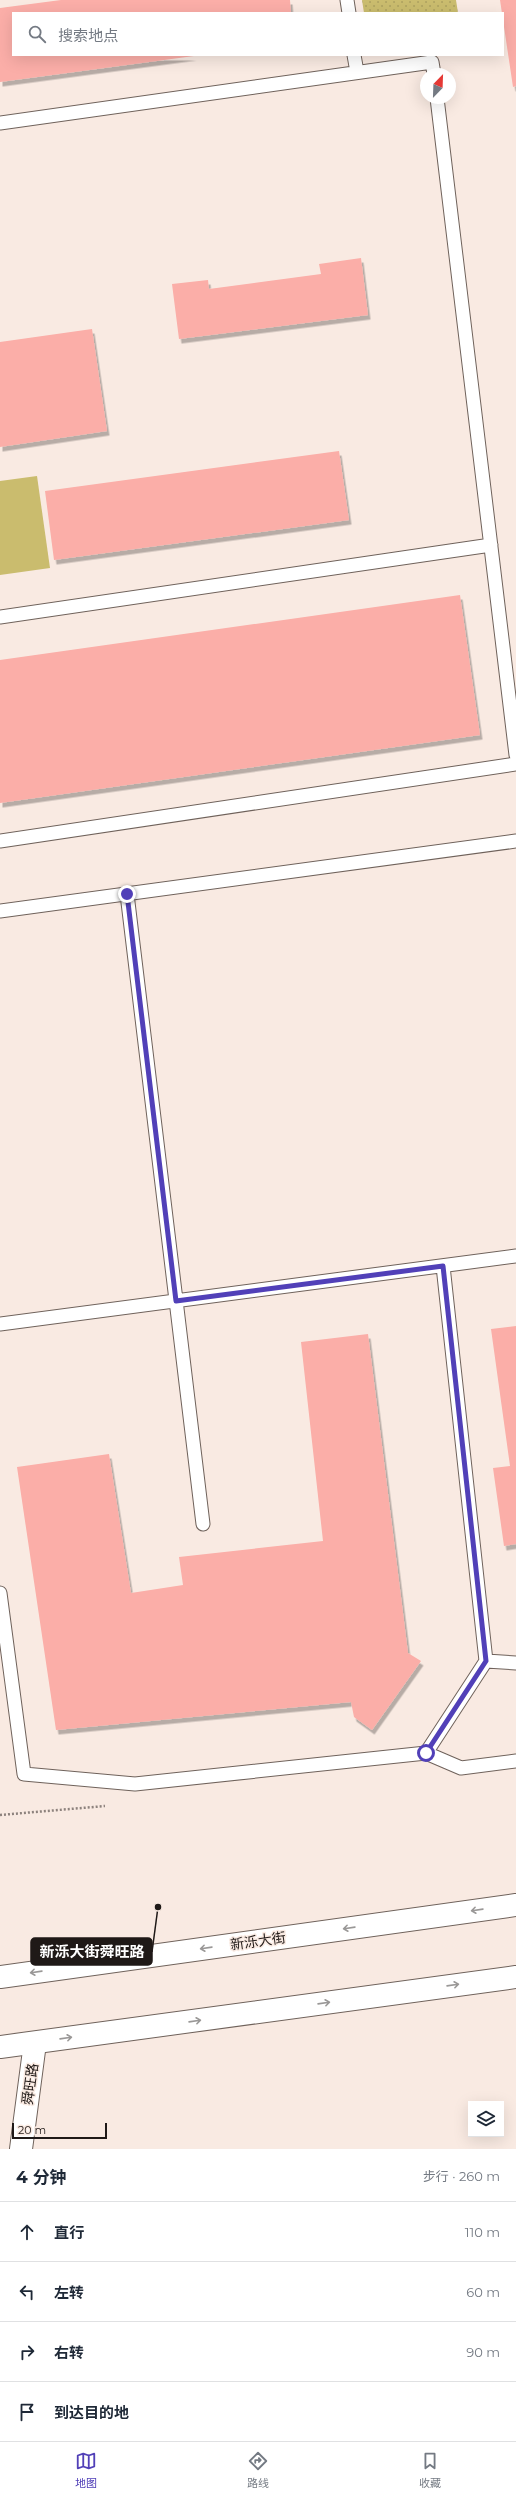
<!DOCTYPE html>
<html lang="zh">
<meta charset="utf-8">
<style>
:root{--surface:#fff;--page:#f2f2f3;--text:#1f2937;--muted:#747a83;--line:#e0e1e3;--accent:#5140b8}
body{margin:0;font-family:Montserrat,"Noto Sans SC",sans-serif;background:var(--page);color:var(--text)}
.controls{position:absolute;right:12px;bottom:12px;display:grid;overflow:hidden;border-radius:0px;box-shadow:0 4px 16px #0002}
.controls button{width:36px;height:36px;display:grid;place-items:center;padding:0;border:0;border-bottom:1px solid var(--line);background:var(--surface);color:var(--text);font:20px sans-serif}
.compass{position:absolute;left:420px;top:68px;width:36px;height:36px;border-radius:50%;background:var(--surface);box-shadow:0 4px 16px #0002;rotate:23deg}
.scale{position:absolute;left:12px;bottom:10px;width:95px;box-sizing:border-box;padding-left:4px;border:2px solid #1f1917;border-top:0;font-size:11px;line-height:14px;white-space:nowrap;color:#1f1917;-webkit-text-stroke:3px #f9eae2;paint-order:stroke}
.stop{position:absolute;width:12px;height:12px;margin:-9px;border:3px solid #5140b8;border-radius:50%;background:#fff}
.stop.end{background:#5140b8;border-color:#fff;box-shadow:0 1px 4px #0008}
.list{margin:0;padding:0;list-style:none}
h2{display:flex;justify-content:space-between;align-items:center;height:52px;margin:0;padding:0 16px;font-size:17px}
h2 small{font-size:13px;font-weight:400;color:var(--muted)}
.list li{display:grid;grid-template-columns:26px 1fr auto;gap:12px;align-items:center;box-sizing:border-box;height:60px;padding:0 16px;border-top:1px solid var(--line)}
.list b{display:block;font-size:15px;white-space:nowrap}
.list em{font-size:13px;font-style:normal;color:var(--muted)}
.icon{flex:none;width:22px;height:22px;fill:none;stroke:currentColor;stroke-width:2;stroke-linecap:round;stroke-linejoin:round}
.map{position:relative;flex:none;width:516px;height:2149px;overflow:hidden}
.search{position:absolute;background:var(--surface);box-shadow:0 4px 16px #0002;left:12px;right:12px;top:12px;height:44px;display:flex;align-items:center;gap:10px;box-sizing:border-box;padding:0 14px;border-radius:0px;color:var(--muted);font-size:15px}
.sheet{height:292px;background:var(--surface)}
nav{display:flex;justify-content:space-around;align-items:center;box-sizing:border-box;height:56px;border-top:1px solid var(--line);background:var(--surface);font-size:11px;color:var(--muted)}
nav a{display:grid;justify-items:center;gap:2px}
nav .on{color:var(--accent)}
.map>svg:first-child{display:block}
</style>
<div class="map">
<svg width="516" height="2149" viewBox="0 0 516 2149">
<defs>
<pattern id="grass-dots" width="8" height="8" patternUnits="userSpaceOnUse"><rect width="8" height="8" fill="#cabc6e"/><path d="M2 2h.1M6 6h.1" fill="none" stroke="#ada15f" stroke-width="1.8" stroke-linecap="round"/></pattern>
<filter id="shadow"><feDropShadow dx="2.5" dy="4.5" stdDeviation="0" flood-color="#0004"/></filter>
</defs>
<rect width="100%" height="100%" fill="#f9eae2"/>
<!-- grass -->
<path fill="url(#grass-dots)" d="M 362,0 L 456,0 L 458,13 L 364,13 Z"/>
<!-- pitch -->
<path fill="#cabc6e" d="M 37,476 L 50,568 L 0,575 L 0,481 Z"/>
<!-- building -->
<path fill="#fbaea8" filter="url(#shadow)" d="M 61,0 L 290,0 L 291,13 L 13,13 L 13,55 L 194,56 L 0,82 L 0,8 Z
M 500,0 L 516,0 L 516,86 L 513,87 Z
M 361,258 L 368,315 L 179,339 L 172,284 L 208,280 L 209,289 L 321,274 L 319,264 Z
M 92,329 L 107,431 L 0,447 L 0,342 Z
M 339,451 L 349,520 L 54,560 L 45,491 Z
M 460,595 L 480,735 L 0,803 L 0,660 Z
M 516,1326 L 516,1544 L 504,1546 L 493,1468 L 510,1466 L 491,1329 Z
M 368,1334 L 408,1653 L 421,1661 L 372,1730 L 354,1717 L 351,1702 L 56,1730 L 17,1467 L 109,1454 L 131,1593 L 183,1585 L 179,1557 L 323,1541 L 301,1342 Z"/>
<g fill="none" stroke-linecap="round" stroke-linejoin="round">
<!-- service casing -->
<g stroke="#6f625b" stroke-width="15">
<path id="service" d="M 347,0 L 349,13
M 354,55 L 357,72
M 437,98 L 516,755
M 0,123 L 432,62 L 434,74
M 0,617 L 491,545
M 0,841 L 516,764
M 127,894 L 203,1524
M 0,911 L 516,841
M 0,1324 L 516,1256
M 0,1593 L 24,1774 L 135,1784 L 426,1753 L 486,1661 L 443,1266
M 486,1661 L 516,1663
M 426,1753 L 461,1768 L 516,1761"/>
</g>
<!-- minor casing -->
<g stroke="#6f625b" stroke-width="24">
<path id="minor" d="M 21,2149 L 35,2043"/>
</g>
<!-- secondary casing -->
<g stroke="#6f625b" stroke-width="24">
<path id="secondary" d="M 0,1977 L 516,1905
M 0,2047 L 516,1977"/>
</g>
<!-- path -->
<path stroke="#8d827d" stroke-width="2.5" stroke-dasharray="2 2" stroke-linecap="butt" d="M 0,1815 L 105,1806"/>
<!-- service -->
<use href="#service" stroke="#fff" stroke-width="13"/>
<!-- minor -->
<use href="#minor" stroke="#fff" stroke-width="22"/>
<!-- secondary -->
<use href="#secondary" stroke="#fff" stroke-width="22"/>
</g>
<!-- one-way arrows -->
<defs><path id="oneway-shaft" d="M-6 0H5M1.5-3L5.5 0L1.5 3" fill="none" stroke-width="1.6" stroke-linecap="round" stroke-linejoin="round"/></defs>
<g stroke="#9a9897">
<use href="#oneway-shaft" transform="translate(477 1910) rotate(172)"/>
<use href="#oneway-shaft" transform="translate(349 1928) rotate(172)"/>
<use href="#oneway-shaft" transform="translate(206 1948) rotate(172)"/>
<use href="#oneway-shaft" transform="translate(36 1972) rotate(172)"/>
<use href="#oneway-shaft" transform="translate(453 1985) rotate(-8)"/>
<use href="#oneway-shaft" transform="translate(324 2003) rotate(-8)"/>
<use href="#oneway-shaft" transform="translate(195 2021) rotate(-8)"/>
<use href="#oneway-shaft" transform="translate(66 2038) rotate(-8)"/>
</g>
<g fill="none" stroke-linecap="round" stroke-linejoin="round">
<!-- route -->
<path stroke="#5140b8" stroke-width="5" d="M 127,894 L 176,1301 L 443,1266 L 486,1661 L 426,1753"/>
</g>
<g text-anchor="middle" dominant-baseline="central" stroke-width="3" stroke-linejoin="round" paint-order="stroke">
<!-- street labels -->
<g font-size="14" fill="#1f1917" stroke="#f9eae2">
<text transform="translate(258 1941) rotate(-8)">新泺大街</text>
<text transform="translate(30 2084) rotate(-82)">舜旺路</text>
</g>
</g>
<!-- callouts -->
<path fill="none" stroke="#1f1917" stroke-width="1.5" d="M158 1907L152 1952"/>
<circle fill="#1f1917" stroke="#f9eae2" stroke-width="1.5" cx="158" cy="1907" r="4"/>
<rect fill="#1f1917" stroke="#1f1917" stroke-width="1.5" x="31" y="1938" width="121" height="27" rx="4"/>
<g font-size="15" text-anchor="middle" font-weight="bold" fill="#fff">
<text x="92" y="1957">新泺大街舜旺路</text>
</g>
</svg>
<div class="controls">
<button><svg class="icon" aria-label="layers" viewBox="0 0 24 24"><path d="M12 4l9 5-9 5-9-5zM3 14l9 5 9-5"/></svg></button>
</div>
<svg class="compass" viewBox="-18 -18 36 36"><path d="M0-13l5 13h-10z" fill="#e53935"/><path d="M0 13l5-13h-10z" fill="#747a83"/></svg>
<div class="scale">20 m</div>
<div class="stop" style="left:426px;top:1753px"></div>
<div class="stop end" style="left:127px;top:894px"></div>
<div class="search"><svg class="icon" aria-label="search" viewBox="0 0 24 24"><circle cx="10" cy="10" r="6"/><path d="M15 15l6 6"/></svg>搜索地点</div>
</div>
<section class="sheet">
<h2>4 分钟<small>步行 · 260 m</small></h2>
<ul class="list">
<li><svg class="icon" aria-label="ahead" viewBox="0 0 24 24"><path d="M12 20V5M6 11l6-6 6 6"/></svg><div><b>直行</b></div><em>110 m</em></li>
<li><svg class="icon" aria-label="left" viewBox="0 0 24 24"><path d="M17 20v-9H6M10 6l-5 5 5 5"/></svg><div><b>左转</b></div><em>60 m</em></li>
<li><svg class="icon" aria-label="right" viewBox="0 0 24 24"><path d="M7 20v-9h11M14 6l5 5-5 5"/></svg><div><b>右转</b></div><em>90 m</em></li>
<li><svg class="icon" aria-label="arrive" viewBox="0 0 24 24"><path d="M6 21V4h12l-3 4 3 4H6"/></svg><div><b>到达目的地</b></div></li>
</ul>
</section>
<nav>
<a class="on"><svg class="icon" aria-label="map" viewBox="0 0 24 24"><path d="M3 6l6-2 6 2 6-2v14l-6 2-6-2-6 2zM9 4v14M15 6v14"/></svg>地图</a>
<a><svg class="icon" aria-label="directions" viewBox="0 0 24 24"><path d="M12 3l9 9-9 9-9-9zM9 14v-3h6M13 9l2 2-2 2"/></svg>路线</a>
<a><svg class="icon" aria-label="saved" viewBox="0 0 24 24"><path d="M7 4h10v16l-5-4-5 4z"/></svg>收藏</a>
</nav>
